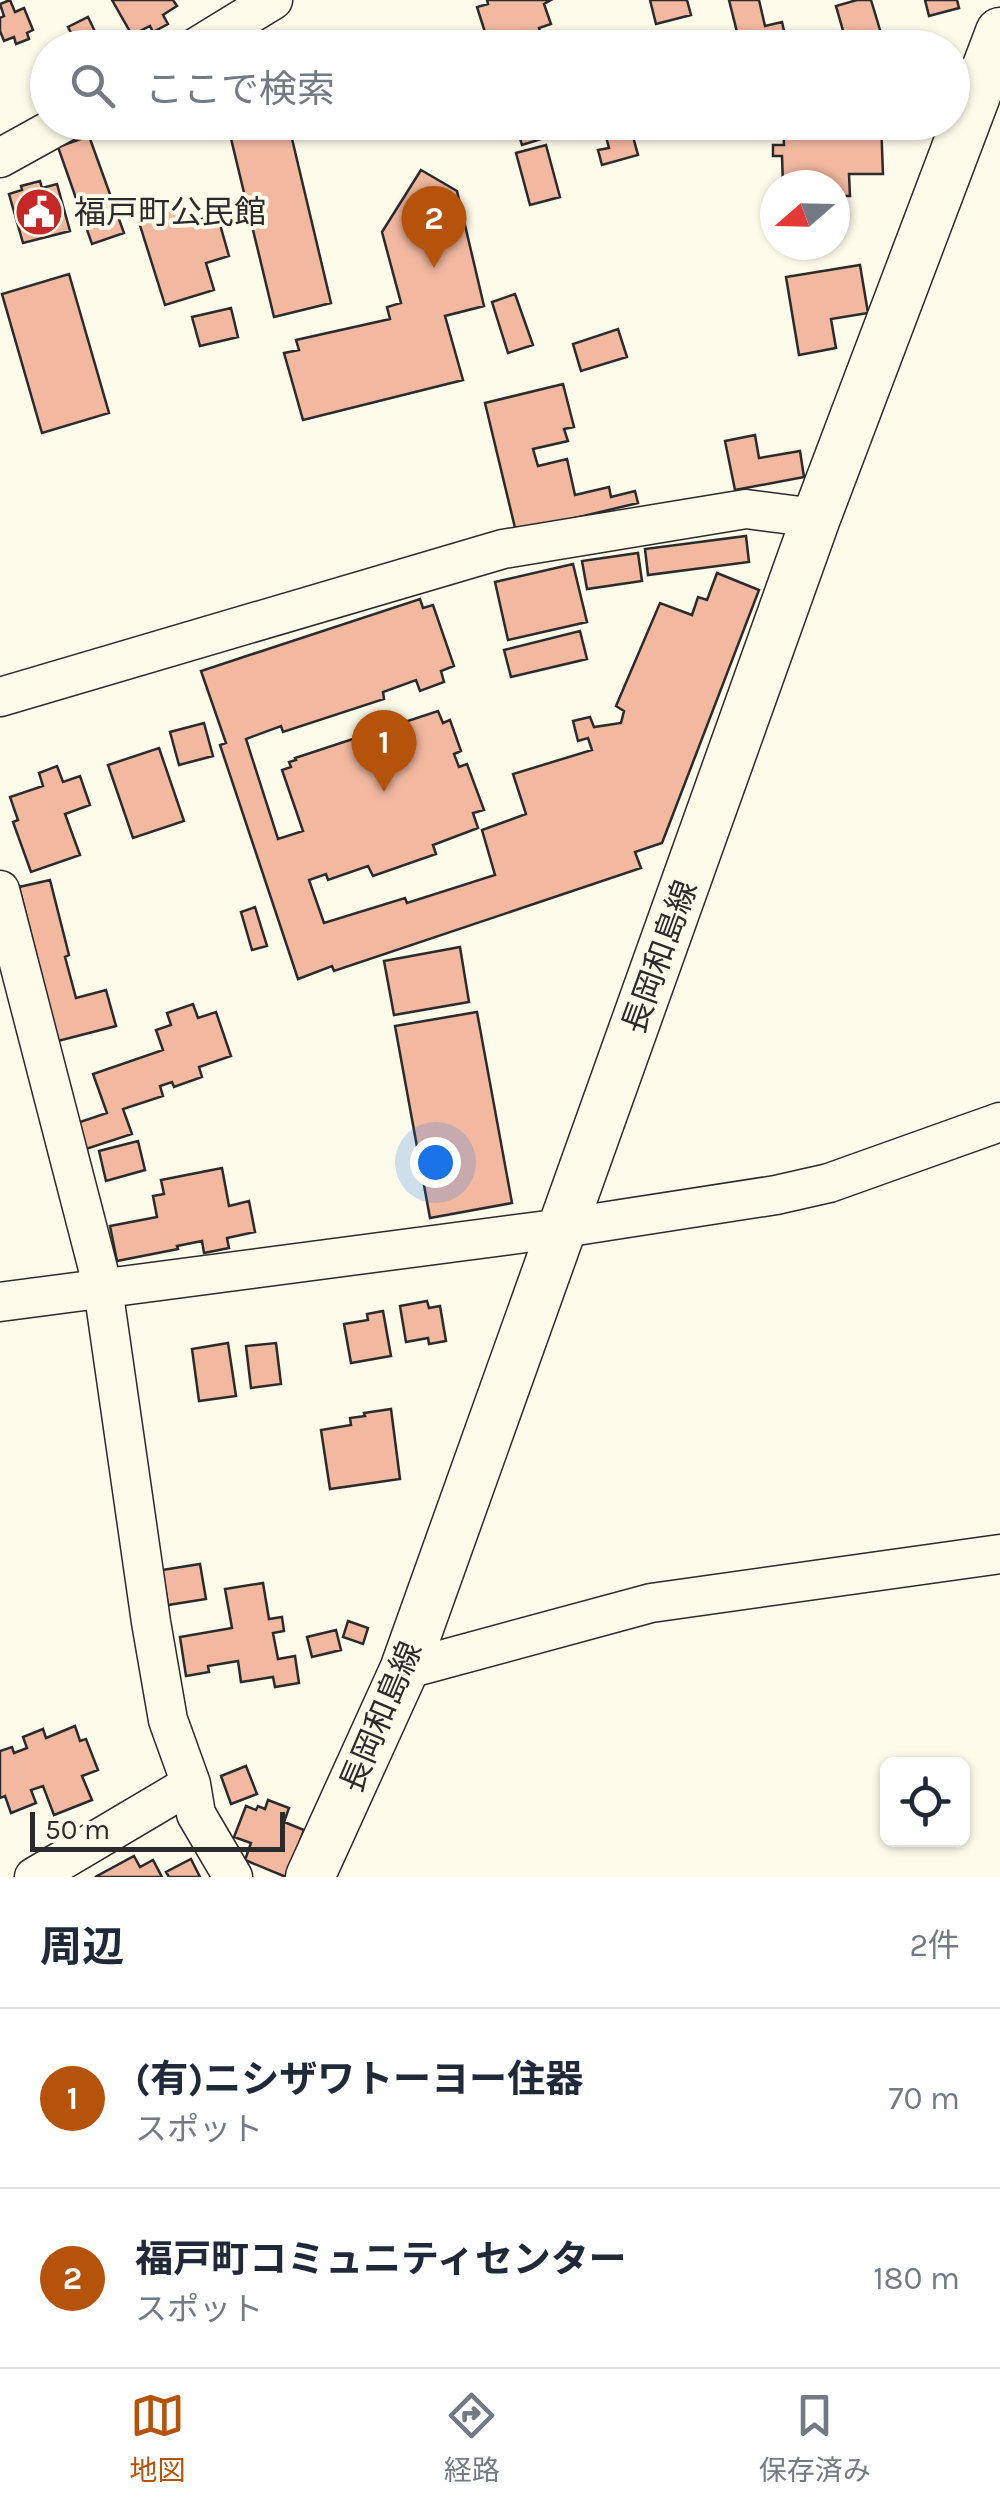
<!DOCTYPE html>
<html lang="ja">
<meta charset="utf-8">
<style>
:root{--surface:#fff;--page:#f6f6f7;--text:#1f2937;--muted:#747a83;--line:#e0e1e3;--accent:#b45309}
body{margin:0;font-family:Karla,"Noto Sans JP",sans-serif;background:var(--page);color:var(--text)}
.controls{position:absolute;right:30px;bottom:30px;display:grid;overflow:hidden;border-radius:15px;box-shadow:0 2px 8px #0004}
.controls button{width:90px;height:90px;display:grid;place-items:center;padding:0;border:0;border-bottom:2px solid var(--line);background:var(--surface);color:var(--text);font:50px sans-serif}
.compass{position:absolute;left:760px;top:170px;width:90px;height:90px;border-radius:50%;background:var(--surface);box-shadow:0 2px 8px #0004;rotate:250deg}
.scale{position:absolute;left:30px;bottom:25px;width:255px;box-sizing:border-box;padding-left:10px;border:5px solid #2b2b2b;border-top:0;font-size:28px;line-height:35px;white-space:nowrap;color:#2b2b2b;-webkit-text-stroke:8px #fdfbea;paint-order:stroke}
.you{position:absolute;left:435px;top:1162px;width:35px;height:35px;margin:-25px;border:8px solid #fff;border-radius:50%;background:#1a73e8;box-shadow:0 0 0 15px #1a73e833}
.badge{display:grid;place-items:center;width:65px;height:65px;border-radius:50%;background:var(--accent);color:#fff;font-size:32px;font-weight:700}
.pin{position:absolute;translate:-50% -82px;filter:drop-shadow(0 2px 5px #0008)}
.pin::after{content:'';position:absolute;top:52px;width:35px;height:30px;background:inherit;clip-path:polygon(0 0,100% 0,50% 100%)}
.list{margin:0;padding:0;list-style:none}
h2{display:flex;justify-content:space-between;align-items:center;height:130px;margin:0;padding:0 40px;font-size:42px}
h2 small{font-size:32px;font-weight:400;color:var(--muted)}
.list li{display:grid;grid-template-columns:65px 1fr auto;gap:30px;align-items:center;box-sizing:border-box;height:180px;padding:0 40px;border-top:2px solid var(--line)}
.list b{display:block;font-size:38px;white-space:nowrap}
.list p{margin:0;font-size:32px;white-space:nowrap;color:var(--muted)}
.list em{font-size:32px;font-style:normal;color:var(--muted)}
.icon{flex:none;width:55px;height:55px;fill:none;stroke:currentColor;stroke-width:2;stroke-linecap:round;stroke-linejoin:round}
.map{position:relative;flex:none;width:1000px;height:1877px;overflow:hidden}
.search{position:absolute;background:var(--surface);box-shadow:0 2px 8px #0004;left:30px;right:30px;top:30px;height:110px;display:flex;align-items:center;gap:25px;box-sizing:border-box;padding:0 35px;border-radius:55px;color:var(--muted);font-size:38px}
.sheet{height:490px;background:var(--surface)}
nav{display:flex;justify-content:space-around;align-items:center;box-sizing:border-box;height:140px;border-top:2px solid var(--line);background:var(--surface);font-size:28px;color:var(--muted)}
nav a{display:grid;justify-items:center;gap:5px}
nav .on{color:var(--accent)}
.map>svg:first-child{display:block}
</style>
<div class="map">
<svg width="1000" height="1877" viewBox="0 0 1000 1877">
<rect width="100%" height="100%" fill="#fdfbea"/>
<!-- building -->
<path fill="#f2b8a0" stroke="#2b2b2b" stroke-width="2.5" d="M 10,0 L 15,12 L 24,8 L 33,30 L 27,33 L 29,39 L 16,44 L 14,37 L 4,41 L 0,31 L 0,18 L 4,16 L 0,4 Z
M 112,0 L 173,0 L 177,6 L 163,15 L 168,24 L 153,32 L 150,26 L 132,35 Z
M 487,0 L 551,0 L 544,4 L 551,24 L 539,28 L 544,44 L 534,48 L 490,48 L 477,7 L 488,4 Z
M 650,0 L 687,0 L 691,15 L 656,24 Z
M 729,0 L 759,0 L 765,26 L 782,22 L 788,48 L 741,48 Z
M 857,0 L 871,0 L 883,40 L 858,48 L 848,48 L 836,6 Z
M 925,0 L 957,0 L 959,8 L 929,16 Z
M 88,17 L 103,48 L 79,48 L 68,27 Z
M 227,122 L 288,122 L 331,303 L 274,317 Z
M 515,122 L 575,122 L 577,128 L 522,145 Z
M 602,122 L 629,122 L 638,155 L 602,165 L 598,150 L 609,148 Z
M 783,122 L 881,122 L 883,174 L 849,174 L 850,196 L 835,196 L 835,185 L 783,185 L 782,156 L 773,156 L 773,145 L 784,145 Z
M 89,136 L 124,233 L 92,244 L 58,147 Z
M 546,145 L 560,197 L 530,205 L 516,153 Z
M 421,170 L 457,191 L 484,306 L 445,316 L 463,380 L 303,420 L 284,353 L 299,350 L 296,340 L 390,319 L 387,307 L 401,303 L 382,232 Z
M 40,181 L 42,188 L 57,184 L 70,231 L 23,243 L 9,194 L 22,190 L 21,186 Z
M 178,207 L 183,225 L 217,214 L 229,256 L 206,263 L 214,290 L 165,305 L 138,219 Z
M 860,265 L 868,313 L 831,319 L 836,348 L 799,355 L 786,277 Z
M 69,274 L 109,413 L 42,433 L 2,294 Z
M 515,294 L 533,345 L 508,353 L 492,302 Z
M 231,308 L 238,337 L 200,346 L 192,317 Z
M 618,329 L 627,357 L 581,371 L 573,344 Z
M 563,384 L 574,427 L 564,429 L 568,441 L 533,449 L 538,466 L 567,459 L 575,495 L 609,487 L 611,497 L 635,491 L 638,503 L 516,532 L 485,403 Z
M 755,435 L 759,458 L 800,451 L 804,477 L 735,490 L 725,441 Z
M 746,536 L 749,562 L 648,575 L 645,549 Z
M 638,553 L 642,581 L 587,589 L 582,561 Z
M 573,564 L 587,622 L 508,640 L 495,582 Z
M 717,573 L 759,590 L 662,843 L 635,852 L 641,868 L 334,971 L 332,966 L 298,979 L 220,745 L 226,743 L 201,671 L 420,599 L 423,608 L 433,605 L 454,666 L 441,671 L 444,682 L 420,691 L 416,680 L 383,692 L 384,699 L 283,732 L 281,726 L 246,739 L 278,839 L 303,831 L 282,770 L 291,767 L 289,762 L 296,760 L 295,758 L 438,711 L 443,723 L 450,720 L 461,751 L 454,754 L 459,767 L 467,764 L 484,810 L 473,813 L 478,828 L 433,845 L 436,854 L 373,876 L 368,866 L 328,880 L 326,874 L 309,880 L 324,923 L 405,898 L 407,903 L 495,875 L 482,830 L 526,814 L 513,774 L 592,750 L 588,738 L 578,741 L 573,721 L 590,717 L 594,727 L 621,723 L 624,711 L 616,706 L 660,603 L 692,615 L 698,597 L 707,600 Z
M 580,631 L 587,659 L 511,677 L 504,650 Z
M 204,723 L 213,756 L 179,765 L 170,732 Z
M 159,748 L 184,821 L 133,838 L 108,765 Z
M 57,766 L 63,782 L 80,776 L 90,805 L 65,814 L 80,855 L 31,872 L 13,822 L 18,820 L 10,797 L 43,786 L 39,773 Z
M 50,880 L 69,955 L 65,957 L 76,998 L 106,990 L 116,1026 L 58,1041 L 19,887 Z
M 255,907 L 267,946 L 252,950 L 241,912 Z
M 460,947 L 469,1002 L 394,1015 L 384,961 Z
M 193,1004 L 198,1018 L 216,1012 L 231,1056 L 199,1067 L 202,1077 L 174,1087 L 172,1082 L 160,1086 L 163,1096 L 123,1109 L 132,1134 L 86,1149 L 77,1123 L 107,1113 L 93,1074 L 163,1050 L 156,1030 L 171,1025 L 167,1013 Z
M 477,1012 L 512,1203 L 430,1218 L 395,1026 Z
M 138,1141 L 145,1170 L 106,1181 L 99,1151 Z
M 222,1168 L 229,1206 L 249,1201 L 255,1232 L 227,1238 L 229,1248 L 204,1253 L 202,1241 L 177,1246 L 178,1249 L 117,1261 L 110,1226 L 157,1217 L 153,1196 L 164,1194 L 161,1180 Z
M 427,1301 L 429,1308 L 440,1306 L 446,1341 L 429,1344 L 428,1338 L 406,1342 L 400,1306 Z
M 383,1311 L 391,1356 L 351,1363 L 344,1324 L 368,1320 L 367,1314 Z
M 228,1343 L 236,1396 L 199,1401 L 192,1349 Z
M 276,1343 L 281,1384 L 251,1388 L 246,1346 Z
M 391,1409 L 400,1479 L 330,1489 L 321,1430 L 351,1425 L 350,1418 L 365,1416 L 364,1413 Z
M 200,1564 L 206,1599 L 168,1605 L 162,1570 Z
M 263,1583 L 269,1619 L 282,1617 L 284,1631 L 273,1633 L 278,1659 L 295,1656 L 299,1683 L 275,1687 L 273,1677 L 241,1682 L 238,1661 L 208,1666 L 209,1672 L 186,1676 L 180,1637 L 232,1628 L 225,1589 Z
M 348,1621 L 368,1628 L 363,1644 L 343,1637 Z
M 336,1630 L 341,1650 L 312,1657 L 307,1637 Z
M 75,1726 L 80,1741 L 86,1739 L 98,1770 L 82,1776 L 92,1800 L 54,1815 L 43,1786 L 31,1790 L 36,1803 L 11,1813 L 5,1796 L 0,1798 L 0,1751 L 12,1747 L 14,1753 L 27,1748 L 23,1737 L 43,1729 L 46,1738 Z
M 246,1766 L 257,1794 L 231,1804 L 221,1776 Z
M 268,1800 L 289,1808 L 284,1822 L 304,1830 L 286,1877 L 245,1860 L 251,1843 L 234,1837 L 246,1806 L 256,1810 L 258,1806 L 265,1809 Z
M 134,1856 L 140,1867 L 153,1860 L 162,1877 L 95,1877 Z
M 191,1859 L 200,1877 L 169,1877 L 166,1872 Z"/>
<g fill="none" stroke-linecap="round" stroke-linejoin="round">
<!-- minor casing -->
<g stroke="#2b2b2b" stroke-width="41">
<path id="minor" d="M 195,48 L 273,0
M 0,158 L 65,122
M 0,697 L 503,549 L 746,509 L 816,518
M 0,890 L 103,1288 L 151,1622 L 168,1720 L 191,1784 L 196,1814 L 233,1877
M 0,1302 L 563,1228 L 776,1195 L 829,1183 L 1000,1122
M 404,1670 L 651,1603 L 1000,1554
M 34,1877 L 191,1784"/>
</g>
<!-- major casing -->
<g stroke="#2b2b2b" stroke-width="51">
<path id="major" d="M 310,1877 L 404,1670 L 816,518 L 1000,32"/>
</g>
<!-- minor -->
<use href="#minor" stroke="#fdfbea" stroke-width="38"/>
<!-- major -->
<use href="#major" stroke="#fdfbea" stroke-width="48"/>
</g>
<!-- icons -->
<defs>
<g id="civic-disc" transform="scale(2.5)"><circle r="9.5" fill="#c62828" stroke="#fdfbea"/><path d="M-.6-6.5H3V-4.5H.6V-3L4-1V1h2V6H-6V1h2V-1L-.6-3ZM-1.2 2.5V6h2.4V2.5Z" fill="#fff"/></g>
</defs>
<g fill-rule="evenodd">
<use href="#civic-disc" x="39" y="212"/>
</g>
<g text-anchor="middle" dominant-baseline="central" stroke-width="8" stroke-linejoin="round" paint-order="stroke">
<!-- poi labels -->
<g font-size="32" fill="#2b2b2b" stroke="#fdfbea" text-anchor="start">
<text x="74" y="212">福戸町公民館</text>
</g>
<!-- street labels -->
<g font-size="32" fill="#2b2b2b" stroke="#fdfbea">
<text transform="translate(660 957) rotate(-70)">長岡和島線</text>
<text transform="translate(381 1717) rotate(-67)">長岡和島線</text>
</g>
</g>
</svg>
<div class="controls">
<button><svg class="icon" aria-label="locate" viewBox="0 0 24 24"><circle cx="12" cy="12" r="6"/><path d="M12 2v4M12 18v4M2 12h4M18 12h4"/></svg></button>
</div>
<svg class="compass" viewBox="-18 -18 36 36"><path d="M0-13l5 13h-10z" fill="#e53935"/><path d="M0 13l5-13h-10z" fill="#747a83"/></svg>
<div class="scale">50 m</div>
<div class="you"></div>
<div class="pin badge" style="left:384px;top:792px">1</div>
<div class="pin badge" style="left:434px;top:268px">2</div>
<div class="search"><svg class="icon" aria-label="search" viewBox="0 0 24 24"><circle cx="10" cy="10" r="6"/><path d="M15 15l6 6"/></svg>ここで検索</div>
</div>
<section class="sheet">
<h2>周辺<small>2件</small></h2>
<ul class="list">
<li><span class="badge">1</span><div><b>(有)ニシザワトーヨー住器</b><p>スポット</p></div><em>70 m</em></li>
<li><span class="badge">2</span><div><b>福戸町コミュニティセンター</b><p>スポット</p></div><em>180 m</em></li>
</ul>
</section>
<nav>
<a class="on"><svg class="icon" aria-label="map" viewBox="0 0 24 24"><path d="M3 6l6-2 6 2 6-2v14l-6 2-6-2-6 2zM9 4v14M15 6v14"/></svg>地図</a>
<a><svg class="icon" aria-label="directions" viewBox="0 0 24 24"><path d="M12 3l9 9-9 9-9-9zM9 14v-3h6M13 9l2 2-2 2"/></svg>経路</a>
<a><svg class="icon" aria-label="saved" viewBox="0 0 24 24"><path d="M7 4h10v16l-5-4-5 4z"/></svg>保存済み</a>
</nav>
